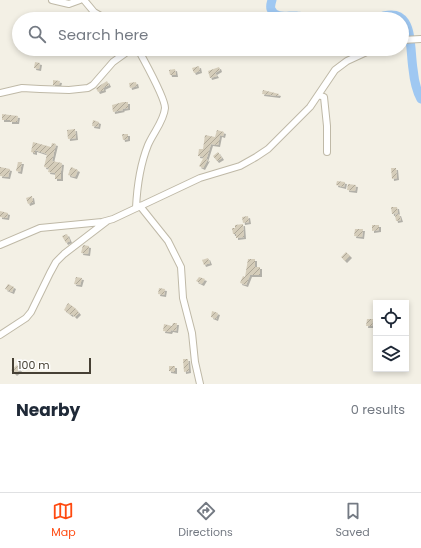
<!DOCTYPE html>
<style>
:root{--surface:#fff;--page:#f6f6f7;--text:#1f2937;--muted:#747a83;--line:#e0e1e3;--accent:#ff4a10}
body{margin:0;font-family:Poppins,sans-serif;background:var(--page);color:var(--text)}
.controls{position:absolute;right:12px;bottom:12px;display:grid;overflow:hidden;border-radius:0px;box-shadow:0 2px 6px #0003}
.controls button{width:36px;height:36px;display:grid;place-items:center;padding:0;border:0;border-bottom:1px solid var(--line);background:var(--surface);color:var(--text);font:20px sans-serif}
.scale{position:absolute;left:12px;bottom:10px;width:79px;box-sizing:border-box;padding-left:4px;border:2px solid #464034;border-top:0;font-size:11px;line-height:14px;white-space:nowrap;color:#464034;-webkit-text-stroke:3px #fff;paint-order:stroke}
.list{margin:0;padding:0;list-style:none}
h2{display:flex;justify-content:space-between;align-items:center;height:52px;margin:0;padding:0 16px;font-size:17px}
h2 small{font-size:13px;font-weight:400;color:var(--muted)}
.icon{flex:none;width:22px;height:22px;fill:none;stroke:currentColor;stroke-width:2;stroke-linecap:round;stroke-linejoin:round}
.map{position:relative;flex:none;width:421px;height:384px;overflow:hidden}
.search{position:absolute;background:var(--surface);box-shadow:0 2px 6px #0003;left:12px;right:12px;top:12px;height:44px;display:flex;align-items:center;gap:10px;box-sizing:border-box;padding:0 14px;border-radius:22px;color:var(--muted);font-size:15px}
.sheet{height:108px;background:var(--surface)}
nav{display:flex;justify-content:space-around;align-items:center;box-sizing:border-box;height:56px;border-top:1px solid var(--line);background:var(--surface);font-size:11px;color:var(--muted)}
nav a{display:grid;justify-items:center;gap:2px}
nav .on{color:var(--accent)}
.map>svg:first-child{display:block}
</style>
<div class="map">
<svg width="421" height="384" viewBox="0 0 421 384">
<defs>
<pattern id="building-hatch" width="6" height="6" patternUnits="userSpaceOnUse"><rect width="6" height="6" fill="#d5cdba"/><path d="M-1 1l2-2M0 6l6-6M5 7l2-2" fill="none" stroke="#afa898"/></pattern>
<filter id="shadow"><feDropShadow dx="2" dy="2" stdDeviation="0" flood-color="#0004"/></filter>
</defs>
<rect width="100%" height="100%" fill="#f3f0e5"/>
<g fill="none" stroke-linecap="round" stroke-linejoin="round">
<!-- river -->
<path stroke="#9fc8f2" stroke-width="9" d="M 272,0 C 271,3 270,6 271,9 C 275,20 289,15 297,16 C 302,16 306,18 310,19
M 375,19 C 415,2 409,43 413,69 C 414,79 416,90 421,99"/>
</g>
<!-- building -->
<path fill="url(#building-hatch)" filter="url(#shadow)" d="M 168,13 L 169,19 L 163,19 L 163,14 Z
M 183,14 L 184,19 L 171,19 L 170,17 Z
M 35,62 L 40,63 L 39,69 L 34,68 Z
M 199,66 L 200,71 L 194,73 L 192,68 Z
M 219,67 L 220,70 L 215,73 L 217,76 L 210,78 L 208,71 Z
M 175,69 L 176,75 L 170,75 L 169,70 Z
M 53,80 L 60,81 L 59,85 L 53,85 Z
M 107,81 L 109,85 L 103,88 L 103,86 L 104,90 L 98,92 L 96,88 Z
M 136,82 L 137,86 L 130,88 L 129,83 Z
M 263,90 L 279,94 L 278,96 L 262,94 Z
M 123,102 L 128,102 L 128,108 L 122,109 L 123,110 L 113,112 L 112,105 Z
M 2,114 L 18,116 L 17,122 L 10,122 L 10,120 L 2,120 Z
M 93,120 L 99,122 L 98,127 L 92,126 Z
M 75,129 L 76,138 L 68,139 L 67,130 Z
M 217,130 L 224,132 L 223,136 L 220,135 L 218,145 L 211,144 L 206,160 L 208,159 L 203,168 L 199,166 L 204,157 L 198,156 L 199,149 L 203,149 L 205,135 L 215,137 Z
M 122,134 L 128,134 L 128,139 L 123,140 Z
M 33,142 L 51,147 L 52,143 L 56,144 L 52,161 L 62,163 L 61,171 L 61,179 L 55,179 L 55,173 L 48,172 L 49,168 L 44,167 L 47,154 L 35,150 L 35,153 L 31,152 Z
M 218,152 L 222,158 L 217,161 L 213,156 Z
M 18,162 L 22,162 L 20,172 L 16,171 Z
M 0,167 L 10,169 L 8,177 L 0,176 Z
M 71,167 L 78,170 L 75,177 L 68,175 Z
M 391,168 L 396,168 L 397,178 L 392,179 Z
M 337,181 L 345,182 L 344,187 L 336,185 Z
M 348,184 L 356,185 L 355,191 L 347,190 Z
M 32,196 L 33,202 L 28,204 L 26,198 Z
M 391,207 L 397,207 L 398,213 L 392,214 Z
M 0,211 L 8,213 L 7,218 L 0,217 Z
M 399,214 L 401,220 L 396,221 L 395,215 Z
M 248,216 L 249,222 L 243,223 L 242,217 Z
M 243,224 L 244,237 L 236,238 L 236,234 L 233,234 L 232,228 L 235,228 L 235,225 Z
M 372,225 L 379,225 L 379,230 L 372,231 Z
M 355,229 L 363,229 L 362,237 L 354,236 Z
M 67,234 L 70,241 L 66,243 L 62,236 Z
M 83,245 L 89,246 L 88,254 L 81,253 Z
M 346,252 L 350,256 L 345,261 L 341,257 Z
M 208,258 L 210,263 L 204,265 L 202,260 Z
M 248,259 L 255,259 L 255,267 L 260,267 L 260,275 L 250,275 L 246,285 L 240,283 L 243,276 L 245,277 Z
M 76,277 L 82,278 L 80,285 L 74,284 Z
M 199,277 L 205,279 L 202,284 L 196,281 Z
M 8,284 L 14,287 L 12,292 L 5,289 Z
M 159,288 L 165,289 L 164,295 L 158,294 Z
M 68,303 L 75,308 L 79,313 L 75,317 L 72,314 L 71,315 L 64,310 Z
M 212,311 L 218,313 L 216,319 L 211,317 Z
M 367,319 L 373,319 L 372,326 L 366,326 Z
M 173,323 L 177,323 L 176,331 L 171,330 L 170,332 L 163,331 L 164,324 L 172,326 Z
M 183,359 L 188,359 L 189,371 L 184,372 Z
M 17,365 L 20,370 L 15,374 L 11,370 Z
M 169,366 L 175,366 L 175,372 L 169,371 Z"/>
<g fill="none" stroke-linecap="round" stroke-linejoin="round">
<!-- minor casing -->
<g stroke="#bfb9a7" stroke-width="8">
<path id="minor" d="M 52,0 L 69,4 L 80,0
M 84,0 L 94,12 L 106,19
M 402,40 L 421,39
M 0,93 L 22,88 L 40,89 L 69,90 L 88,88 L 93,85 L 113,62 L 131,49
M 318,95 L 324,97 L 327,126 L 327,152
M 140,206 L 168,241 L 181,267 L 183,298 L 192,333 L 195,362 L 200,384
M 136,208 C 137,187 140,165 148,145 C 153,133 164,121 165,108 C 165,97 144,61 138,49
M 0,245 L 40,228 L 102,222 L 113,219 L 200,178 L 240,166 L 256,157 L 268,149 L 310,107 L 335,70 L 347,61 L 373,49
M 0,335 L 26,318 L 31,312 L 50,273 L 56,262 L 64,254 L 107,221"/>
</g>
<!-- minor -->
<use href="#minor" stroke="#fff" stroke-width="6"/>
</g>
</svg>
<div class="controls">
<button><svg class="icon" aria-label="locate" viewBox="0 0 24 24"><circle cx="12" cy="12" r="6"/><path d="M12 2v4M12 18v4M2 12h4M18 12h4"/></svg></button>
<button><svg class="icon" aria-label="layers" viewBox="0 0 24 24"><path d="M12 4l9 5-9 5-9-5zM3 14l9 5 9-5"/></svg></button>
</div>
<div class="scale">100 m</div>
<div class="search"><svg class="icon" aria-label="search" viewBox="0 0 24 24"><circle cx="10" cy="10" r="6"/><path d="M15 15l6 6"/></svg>Search here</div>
</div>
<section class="sheet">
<h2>Nearby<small>0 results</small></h2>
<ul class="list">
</ul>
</section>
<nav>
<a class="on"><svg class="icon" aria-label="map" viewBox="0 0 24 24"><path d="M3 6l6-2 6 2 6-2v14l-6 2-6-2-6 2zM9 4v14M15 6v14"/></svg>Map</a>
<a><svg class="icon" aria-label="directions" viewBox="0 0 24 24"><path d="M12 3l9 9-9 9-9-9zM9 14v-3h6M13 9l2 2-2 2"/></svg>Directions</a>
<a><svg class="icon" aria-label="saved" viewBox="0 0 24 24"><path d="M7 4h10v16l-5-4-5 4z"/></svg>Saved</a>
</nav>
